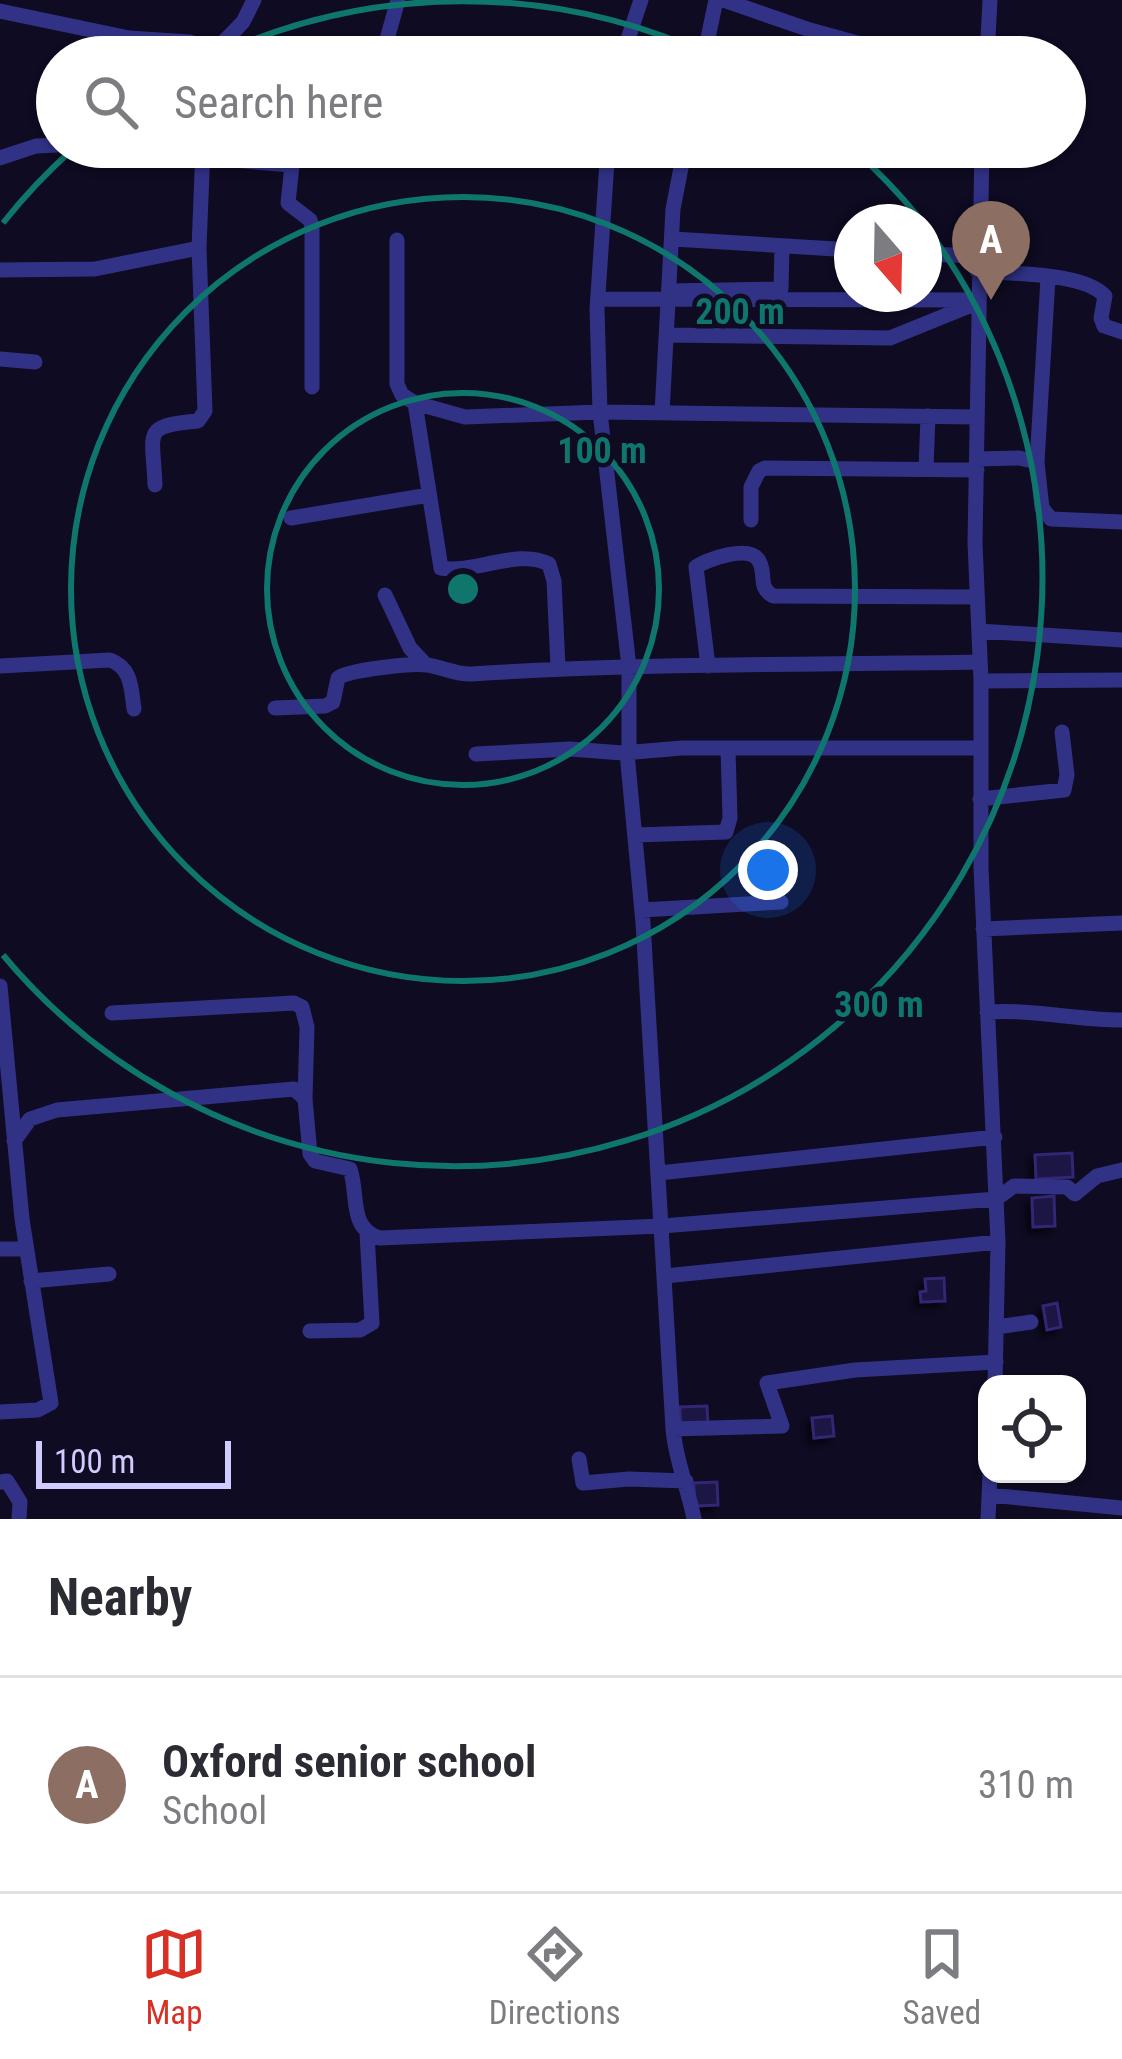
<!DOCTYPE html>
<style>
:root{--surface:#fff;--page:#f2f2f3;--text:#2b2b33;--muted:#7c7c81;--line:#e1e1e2;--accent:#d93025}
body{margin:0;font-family:"Roboto Condensed",sans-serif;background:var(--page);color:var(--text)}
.controls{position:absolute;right:36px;bottom:36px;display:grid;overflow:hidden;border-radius:24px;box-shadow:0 3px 9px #0004}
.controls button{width:108px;height:108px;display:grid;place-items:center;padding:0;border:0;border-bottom:3px solid var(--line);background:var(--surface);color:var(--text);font:60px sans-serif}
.compass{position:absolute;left:834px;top:204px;width:108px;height:108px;border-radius:50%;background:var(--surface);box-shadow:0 3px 9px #0004;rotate:160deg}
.scale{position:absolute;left:36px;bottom:30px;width:195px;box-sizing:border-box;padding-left:12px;border:6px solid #d0ccff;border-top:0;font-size:33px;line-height:42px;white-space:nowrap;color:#d0ccff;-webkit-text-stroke:9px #0e0b22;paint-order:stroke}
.you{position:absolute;left:768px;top:870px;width:42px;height:42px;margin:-30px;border:9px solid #fff;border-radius:50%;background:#1a73e8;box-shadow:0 0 0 18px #1a73e833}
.badge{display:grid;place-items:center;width:78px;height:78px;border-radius:50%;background:var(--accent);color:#fff;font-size:39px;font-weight:700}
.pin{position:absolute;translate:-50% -99px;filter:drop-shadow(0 3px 6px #0008)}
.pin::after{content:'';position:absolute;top:63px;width:42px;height:36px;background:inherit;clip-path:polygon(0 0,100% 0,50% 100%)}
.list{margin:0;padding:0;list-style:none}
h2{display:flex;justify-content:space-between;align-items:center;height:156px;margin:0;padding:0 48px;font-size:51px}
h2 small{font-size:39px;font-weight:400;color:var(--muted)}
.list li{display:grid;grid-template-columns:78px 1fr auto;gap:36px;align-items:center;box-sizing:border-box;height:216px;padding:0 48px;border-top:3px solid var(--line)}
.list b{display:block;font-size:45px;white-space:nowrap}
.list p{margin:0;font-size:39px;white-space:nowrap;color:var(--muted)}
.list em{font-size:39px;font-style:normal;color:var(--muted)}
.icon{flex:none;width:66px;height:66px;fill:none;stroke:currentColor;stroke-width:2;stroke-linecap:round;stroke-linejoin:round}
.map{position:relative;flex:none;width:1122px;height:1519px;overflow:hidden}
.search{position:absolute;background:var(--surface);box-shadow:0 3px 9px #0004;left:36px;right:36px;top:36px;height:132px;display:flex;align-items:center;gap:30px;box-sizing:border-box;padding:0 42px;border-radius:66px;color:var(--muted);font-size:45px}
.sheet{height:372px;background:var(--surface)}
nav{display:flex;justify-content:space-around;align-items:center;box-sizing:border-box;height:168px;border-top:3px solid var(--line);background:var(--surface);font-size:33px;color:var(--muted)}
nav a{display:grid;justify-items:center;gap:6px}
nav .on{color:var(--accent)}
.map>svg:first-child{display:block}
</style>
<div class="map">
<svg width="1122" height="1519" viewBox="0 0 1122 1519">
<defs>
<filter id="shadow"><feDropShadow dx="-5.5" dy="5.5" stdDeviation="3" flood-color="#0009"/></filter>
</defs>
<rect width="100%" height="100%" fill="#0e0b22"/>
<!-- building -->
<path fill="#1d1545" stroke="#312574" stroke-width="3" filter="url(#shadow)" d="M 1072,1153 L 1073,1177 L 1036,1179 L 1035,1155 Z
M 1054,1196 L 1055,1226 L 1033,1227 L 1032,1198 Z
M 944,1278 L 945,1301 L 921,1302 L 920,1292 L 926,1291 L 925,1279 Z
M 1057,1303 L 1061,1327 L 1047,1330 L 1043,1306 Z
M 707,1406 L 708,1425 L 681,1427 L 680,1407 Z
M 832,1416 L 834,1436 L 814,1438 L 812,1418 Z
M 717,1482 L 718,1505 L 695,1506 L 694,1483 Z"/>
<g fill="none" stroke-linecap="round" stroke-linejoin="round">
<!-- minor -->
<path stroke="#313286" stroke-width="15" d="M 723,0 L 810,30 L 908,57
M 0,11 L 129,38 L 190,42 L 214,50
M 209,57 L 243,22 L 254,0
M 382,57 L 398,0
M 622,57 L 641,0
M 704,57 L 716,0
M 987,57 L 990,0
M 77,147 L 291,165
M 294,147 L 288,203 L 310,220 L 312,227 L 312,387
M 608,147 L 597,309 L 600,412 L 629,667 L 629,746 L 632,752
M 982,147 L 975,543 L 981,681 L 981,868 L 998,1242 L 995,1384
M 0,158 L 36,146 L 57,145
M 673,239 L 852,250
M 397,240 L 397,384 L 402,395 L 415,403 L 465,417 L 600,412 L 976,417
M 924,254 L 978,256
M 0,270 L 95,269 L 199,248
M 977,271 C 1010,274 1083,272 1105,296 L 1101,318 L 1104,326 L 1122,332
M 669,291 L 781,289 L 782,247
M 598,299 L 976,300
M 667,335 L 890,338 L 974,304
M 0,359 L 35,362
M 415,403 L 441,568 C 475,574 517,548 549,564 L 554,581 L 558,667
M 662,413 L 673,209 L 685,147
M 977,459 L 1019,458 L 1037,462 L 1042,508 L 1051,519 L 1122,522
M 1037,462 L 1048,278
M 926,469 L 928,416
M 155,485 C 153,431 141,426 198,421 L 205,411 L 199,248 L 203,147
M 291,518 L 429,495
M 751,520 L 751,487 L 759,471 L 765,468 L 977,470
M 385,595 L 410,648 L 426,665
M 979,631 L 1122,640
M 0,666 L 110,660 C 132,668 131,688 134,709
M 708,666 L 696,567 C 708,559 750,544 759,561 C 767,576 757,586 773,596 L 977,597
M 981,681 L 1122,680
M 275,708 L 325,706 L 333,702 L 338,678 C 348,670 412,663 427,665 C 443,667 456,675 472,674 C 641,663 811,665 980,662
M 627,753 L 643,923 L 673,1429 C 676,1463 688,1487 694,1519
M 476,754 L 570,749 L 623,753 L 682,748 L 981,748
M 980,799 L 1064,790 L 1067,775 L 1062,732
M 635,835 L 726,832 L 730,818 L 728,749
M 642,910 L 781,902
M 983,929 L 1122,923
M 0,986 L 22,1219 L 51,1403 L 38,1410 L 0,1412
M 987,1012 C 1033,1009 1076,1020 1122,1020
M 112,1013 L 294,1003 L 302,1007 L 307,1027 L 305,1099
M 14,1141 L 30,1119 L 57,1110 L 294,1089 L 305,1099 L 310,1154 L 315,1161 L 350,1169 C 359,1194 348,1229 380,1238 L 662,1226 L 996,1199 L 1014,1186 L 1067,1187 L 1075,1194 L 1097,1176 L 1122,1170
M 659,1173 L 995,1137
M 0,1249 L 26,1249
M 665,1276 L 998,1242
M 31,1281 L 109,1274
M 997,1327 L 1031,1322
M 310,1331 L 360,1330 L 372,1323 L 367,1233
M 673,1429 L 782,1426 L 767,1383 L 855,1370 L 996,1362
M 579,1459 L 583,1483 L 629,1479 L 686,1481
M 0,1482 L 7,1481 L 20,1502 L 19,1519
M 989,1495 L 1122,1508
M 988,1519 L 990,1474"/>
</g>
<!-- distance rings -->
<g fill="none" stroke="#0f766e" stroke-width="6">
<circle cx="463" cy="589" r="196"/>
<circle cx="463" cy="589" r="392"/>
<path d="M3 223A588 588 0 0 1 73 149M215 56A588 588 0 0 1 711 56M853 149A588 588 0 0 1 920 219M926 227A588 588 0 0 1 3 955"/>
</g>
<circle cx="463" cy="589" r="18" fill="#0f766e" stroke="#0e0b22" stroke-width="6"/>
<g font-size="36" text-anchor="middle" font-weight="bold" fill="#0f766e" stroke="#0e0b22" stroke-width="9" stroke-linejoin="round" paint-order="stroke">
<text x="740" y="324">200 m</text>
<text x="602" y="463">100 m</text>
<text x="879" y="1017">300 m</text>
</g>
</svg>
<div class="controls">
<button><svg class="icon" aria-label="locate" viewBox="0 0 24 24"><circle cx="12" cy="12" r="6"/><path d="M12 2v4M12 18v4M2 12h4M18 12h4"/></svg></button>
</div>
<svg class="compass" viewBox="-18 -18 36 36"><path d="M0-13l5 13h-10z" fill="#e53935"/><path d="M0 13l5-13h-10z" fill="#7c7c81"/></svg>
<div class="scale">100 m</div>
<div class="you"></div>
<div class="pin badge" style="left:991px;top:300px;background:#8d6e63">A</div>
<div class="search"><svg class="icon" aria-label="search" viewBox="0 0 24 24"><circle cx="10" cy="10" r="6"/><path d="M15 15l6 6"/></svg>Search here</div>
</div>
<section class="sheet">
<h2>Nearby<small></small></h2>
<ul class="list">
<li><span class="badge" style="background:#8d6e63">A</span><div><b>Oxford senior school</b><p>School</p></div><em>310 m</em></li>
</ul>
</section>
<nav>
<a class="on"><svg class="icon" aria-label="map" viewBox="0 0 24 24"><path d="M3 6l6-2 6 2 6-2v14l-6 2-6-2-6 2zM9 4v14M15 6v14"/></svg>Map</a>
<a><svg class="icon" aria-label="directions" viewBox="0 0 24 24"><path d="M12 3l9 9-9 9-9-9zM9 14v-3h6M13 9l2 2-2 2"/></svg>Directions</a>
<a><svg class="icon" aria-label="saved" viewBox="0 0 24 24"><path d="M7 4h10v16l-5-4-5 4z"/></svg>Saved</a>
</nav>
